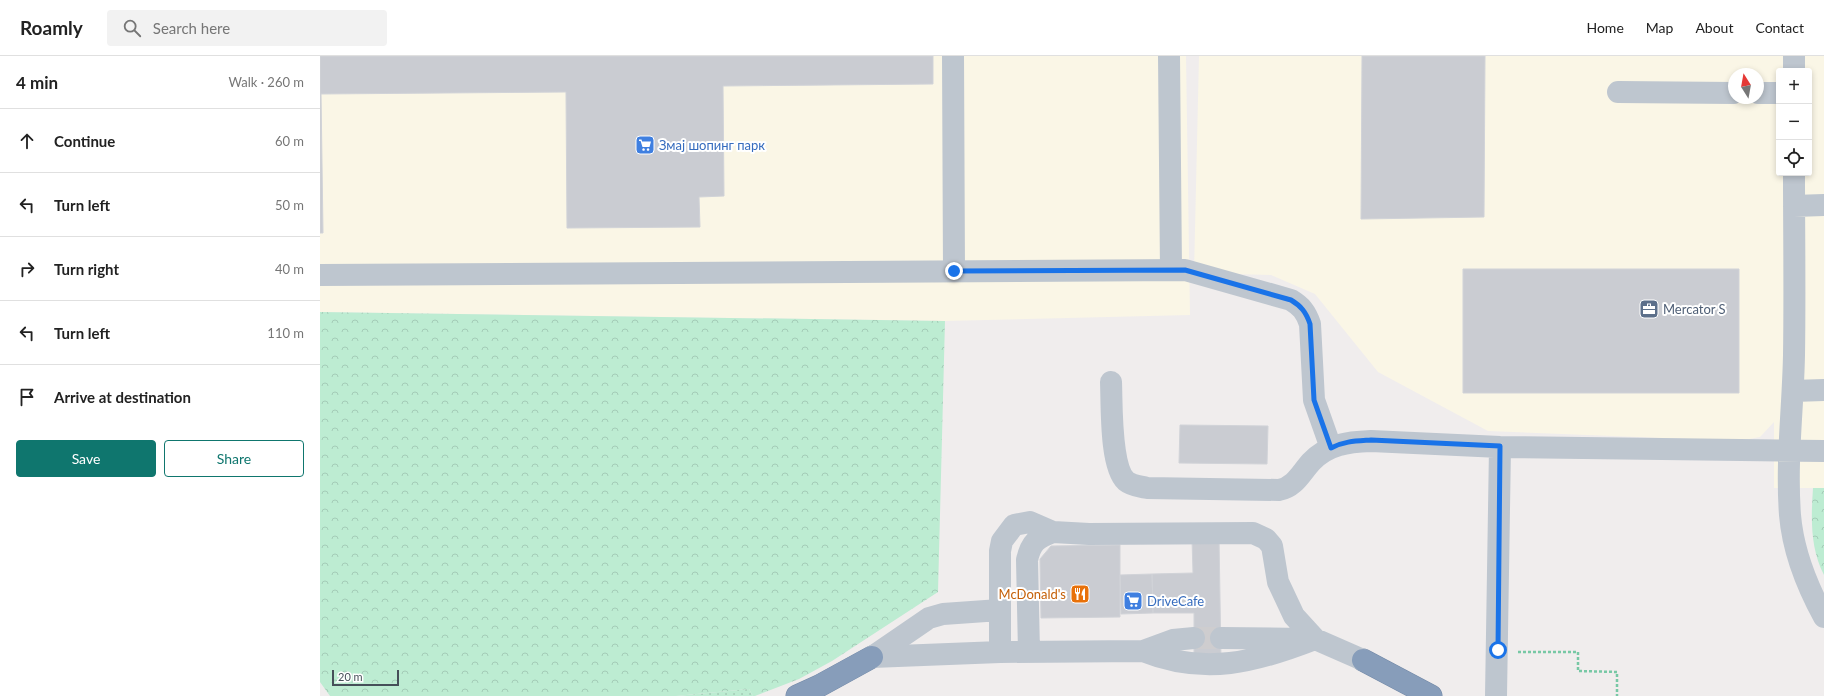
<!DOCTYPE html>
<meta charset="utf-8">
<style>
:root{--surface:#fff;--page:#f2f2f2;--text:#222;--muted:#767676;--line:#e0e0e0;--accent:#0f766e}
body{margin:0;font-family:Lato,sans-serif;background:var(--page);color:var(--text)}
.controls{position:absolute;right:12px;top:12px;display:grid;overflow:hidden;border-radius:4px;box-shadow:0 2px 6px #0003}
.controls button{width:36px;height:36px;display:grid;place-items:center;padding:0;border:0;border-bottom:1px solid var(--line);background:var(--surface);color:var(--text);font:20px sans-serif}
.compass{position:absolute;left:1408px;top:12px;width:36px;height:36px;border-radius:50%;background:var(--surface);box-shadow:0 2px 6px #0003;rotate:349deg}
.scale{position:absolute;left:12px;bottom:10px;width:67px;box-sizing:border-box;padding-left:4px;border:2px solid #464f59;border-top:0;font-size:11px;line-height:14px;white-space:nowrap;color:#464f59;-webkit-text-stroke:3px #fff;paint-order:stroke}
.stop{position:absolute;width:12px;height:12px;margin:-9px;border:3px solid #1a73e8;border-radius:50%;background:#fff}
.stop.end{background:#1a73e8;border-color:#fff;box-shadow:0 1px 4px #0008}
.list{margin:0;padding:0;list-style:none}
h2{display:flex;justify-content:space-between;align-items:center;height:52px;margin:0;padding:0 16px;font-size:17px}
h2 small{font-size:13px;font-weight:400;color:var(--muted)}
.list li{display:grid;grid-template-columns:26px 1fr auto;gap:12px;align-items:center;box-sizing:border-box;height:64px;padding:0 16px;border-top:1px solid var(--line)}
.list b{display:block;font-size:15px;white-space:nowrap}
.list em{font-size:13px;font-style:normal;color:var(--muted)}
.actions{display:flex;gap:8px;padding:12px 16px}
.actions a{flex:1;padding:9px 0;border:1px solid var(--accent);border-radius:4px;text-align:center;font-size:14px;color:var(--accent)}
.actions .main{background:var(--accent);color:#fff}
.icon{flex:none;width:22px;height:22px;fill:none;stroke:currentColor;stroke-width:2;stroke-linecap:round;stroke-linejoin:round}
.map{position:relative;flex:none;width:1504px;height:640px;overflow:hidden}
header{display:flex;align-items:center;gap:24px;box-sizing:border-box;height:56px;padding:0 20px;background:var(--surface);border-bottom:1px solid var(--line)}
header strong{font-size:19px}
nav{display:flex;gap:22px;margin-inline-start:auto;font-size:14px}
.search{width:280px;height:36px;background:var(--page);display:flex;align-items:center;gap:10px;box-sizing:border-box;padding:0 14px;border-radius:4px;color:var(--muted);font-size:15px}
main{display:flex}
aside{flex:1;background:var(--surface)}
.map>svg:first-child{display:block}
</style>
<header>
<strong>Roamly</strong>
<div class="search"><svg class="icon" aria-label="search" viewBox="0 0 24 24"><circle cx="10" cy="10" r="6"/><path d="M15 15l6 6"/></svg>Search here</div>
<nav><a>Home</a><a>Map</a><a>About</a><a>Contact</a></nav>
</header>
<main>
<aside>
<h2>4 min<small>Walk · 260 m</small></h2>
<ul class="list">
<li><svg class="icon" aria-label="ahead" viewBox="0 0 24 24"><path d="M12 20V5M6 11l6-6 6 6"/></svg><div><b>Continue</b></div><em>60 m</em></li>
<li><svg class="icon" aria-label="left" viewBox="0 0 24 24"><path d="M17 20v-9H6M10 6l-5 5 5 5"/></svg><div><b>Turn left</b></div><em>50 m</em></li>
<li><svg class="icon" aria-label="right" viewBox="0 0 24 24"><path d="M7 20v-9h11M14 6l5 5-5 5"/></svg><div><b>Turn right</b></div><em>40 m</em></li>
<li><svg class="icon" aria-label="left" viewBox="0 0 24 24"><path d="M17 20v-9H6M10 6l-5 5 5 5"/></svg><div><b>Turn left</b></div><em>110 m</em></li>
<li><svg class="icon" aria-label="arrive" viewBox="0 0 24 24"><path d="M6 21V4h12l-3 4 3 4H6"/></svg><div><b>Arrive at destination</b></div></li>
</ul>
<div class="actions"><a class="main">Save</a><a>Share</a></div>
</aside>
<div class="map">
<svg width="1504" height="640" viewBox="0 0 1504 640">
<defs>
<pattern id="grass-dots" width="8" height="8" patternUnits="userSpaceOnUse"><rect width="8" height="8" fill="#bdecd2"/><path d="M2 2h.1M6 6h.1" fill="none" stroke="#a4ccb7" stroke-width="1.8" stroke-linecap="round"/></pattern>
<pattern id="forest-crowns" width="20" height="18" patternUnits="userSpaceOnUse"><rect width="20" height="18" fill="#bdecd2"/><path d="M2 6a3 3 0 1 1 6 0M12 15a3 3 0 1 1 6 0" fill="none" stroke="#a4ccb7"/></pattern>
</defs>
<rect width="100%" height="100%" fill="#f0eded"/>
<!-- commercial -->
<path fill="#faf6e6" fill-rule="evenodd" d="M 0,0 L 866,0 L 870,259 L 625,265 L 0,256 Z
M 879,0 L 1504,0 L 1504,432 L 1454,432 L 1454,366 L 1440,381 L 1419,385 L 1168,375 L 1058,316 L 995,238 L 951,219 L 874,217 ZM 1459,15 L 1489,15 L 1489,117 L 1459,117 ZM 1414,18 L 1438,18 L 1438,42 L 1414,42 Z"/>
<!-- grass -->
<path fill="url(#grass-dots)" d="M 429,633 L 433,640 L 356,640 Z"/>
<!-- forest -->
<path fill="url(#forest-crowns)" d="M 0,256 L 625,265 L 618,536 L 512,605 L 479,623 L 435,640 L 433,640 L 429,633 L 356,640 L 10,640 L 0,626 Z
M 1493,432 L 1504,432 L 1504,519 C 1490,492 1491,462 1493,432 Z"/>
<!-- building -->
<path fill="#caccd2" stroke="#d1d3d8" d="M 0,0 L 613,0 L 613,28 L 403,30 L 404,140 L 379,141 L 380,171 L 247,172 L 246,36 L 1,38 L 3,177 L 0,177 Z
M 1042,0 L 1165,0 L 1164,161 L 1041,163 Z
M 1143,213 L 1419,213 L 1419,337 L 1143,337 Z
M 860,369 L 948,370 L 947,408 L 859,407 Z
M 899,482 L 901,604 L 874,604 L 874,557 L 833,557 L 832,518 L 873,517 L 872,483 Z
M 800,489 L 800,561 L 721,562 L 720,503 L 731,490 Z
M 832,518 L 833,557 L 801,558 L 800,519 Z"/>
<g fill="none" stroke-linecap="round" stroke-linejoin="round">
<!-- minor-tunnel -->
<path stroke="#cecdcf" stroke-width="22" stroke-dasharray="22 11" stroke-linecap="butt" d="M 874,582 L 901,582"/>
<!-- highway casing -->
<g stroke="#7288a6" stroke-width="23">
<path id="highway" d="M 1043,604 L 1111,640
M 477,640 L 499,630 L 552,601"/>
</g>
<!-- path -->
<path stroke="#77c8a5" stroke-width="2.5" stroke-dasharray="3 2" stroke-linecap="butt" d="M 1198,596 L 1258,596 L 1258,615 L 1297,616 L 1297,640"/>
<!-- minor -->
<path stroke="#bec6cf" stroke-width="22" d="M 633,0 L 634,215
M 849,0 L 851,214
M 1474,0 L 1474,15
M 1298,36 L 1414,37
M 1438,37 L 1459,37
M 1474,117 C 1474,177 1475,238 1474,299 C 1473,352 1466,405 1470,459 C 1473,495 1487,530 1504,561
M 1474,150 L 1504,149
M 0,219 L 865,214 L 971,244 C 981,250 986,256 990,268 L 994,344 L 1011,392
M 791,326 C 792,350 790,410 806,425 C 812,430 820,430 827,432 L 959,434 C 975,431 981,417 991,406 C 1008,388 1028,386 1051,385 L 1180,391 L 1504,395
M 1473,335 L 1504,334
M 901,582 L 984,583
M 823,595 L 853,584 L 874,582
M 680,596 L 680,495 L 682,485 L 694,469 L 710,466 L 733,476 L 769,478 L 933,477 L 946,483 L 952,490 L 958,526 L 974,560 L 995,583 L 1043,604
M 709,596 L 707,504 C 711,486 717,482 733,476
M 552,601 L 680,596 L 823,595 C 885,620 936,606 995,583
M 552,601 L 609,562 L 623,558 L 680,554
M 1176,640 L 1180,391"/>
<!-- highway -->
<use href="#highway" stroke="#879dba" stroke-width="22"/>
</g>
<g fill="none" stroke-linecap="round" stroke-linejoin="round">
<!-- route -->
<path stroke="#1a73e8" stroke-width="5" d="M 634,215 L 865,214 L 971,244 C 981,250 986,256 990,268 L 994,344 L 1011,392 C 1024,385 1037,385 1051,384 L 1180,390 L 1178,594"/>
</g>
<!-- icons -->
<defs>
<g id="supermarket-square" transform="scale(1)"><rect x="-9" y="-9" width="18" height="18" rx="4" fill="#3f7fe0" stroke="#fff"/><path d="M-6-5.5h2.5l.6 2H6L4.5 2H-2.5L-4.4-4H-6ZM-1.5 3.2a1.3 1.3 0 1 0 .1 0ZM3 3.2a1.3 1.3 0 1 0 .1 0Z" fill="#fff"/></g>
<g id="office-square" transform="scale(1)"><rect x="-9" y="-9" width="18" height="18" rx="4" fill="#5c6f8a" stroke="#fff"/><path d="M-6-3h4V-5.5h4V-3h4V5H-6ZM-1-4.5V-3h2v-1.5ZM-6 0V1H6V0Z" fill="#fff"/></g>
<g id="restaurant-square" transform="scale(1)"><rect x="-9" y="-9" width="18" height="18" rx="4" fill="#e8710a" stroke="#fff"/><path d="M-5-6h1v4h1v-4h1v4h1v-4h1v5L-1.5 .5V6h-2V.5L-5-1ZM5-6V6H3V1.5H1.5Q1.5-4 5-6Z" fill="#fff"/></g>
</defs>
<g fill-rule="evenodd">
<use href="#supermarket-square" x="325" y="89"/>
<use href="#office-square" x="1329" y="253"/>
<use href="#restaurant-square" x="760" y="538"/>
<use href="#supermarket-square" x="813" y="545"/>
</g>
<g text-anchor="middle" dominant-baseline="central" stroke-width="4" stroke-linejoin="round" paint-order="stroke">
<!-- shop labels -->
<g font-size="13" fill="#366cbe" stroke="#fff" text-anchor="start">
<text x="339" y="89">Змај шопинг парк</text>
<text x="827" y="545">DriveCafe</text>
</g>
<!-- service labels -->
<g font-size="13" fill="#4e5e75" stroke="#fff" text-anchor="start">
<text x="1343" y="253">Mercator S</text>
</g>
<!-- food labels -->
<g font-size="13" fill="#c56008" stroke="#fff" text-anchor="end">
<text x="746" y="538">McDonald's</text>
</g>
</g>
</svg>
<div class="controls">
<button>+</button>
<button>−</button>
<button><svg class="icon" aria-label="locate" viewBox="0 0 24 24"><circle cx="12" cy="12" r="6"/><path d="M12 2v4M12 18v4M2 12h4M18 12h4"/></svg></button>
</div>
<svg class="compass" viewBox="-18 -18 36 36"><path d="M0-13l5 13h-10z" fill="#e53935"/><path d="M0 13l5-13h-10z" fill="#767676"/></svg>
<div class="scale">20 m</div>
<div class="stop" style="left:1178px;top:594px"></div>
<div class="stop end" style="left:634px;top:215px"></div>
</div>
</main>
